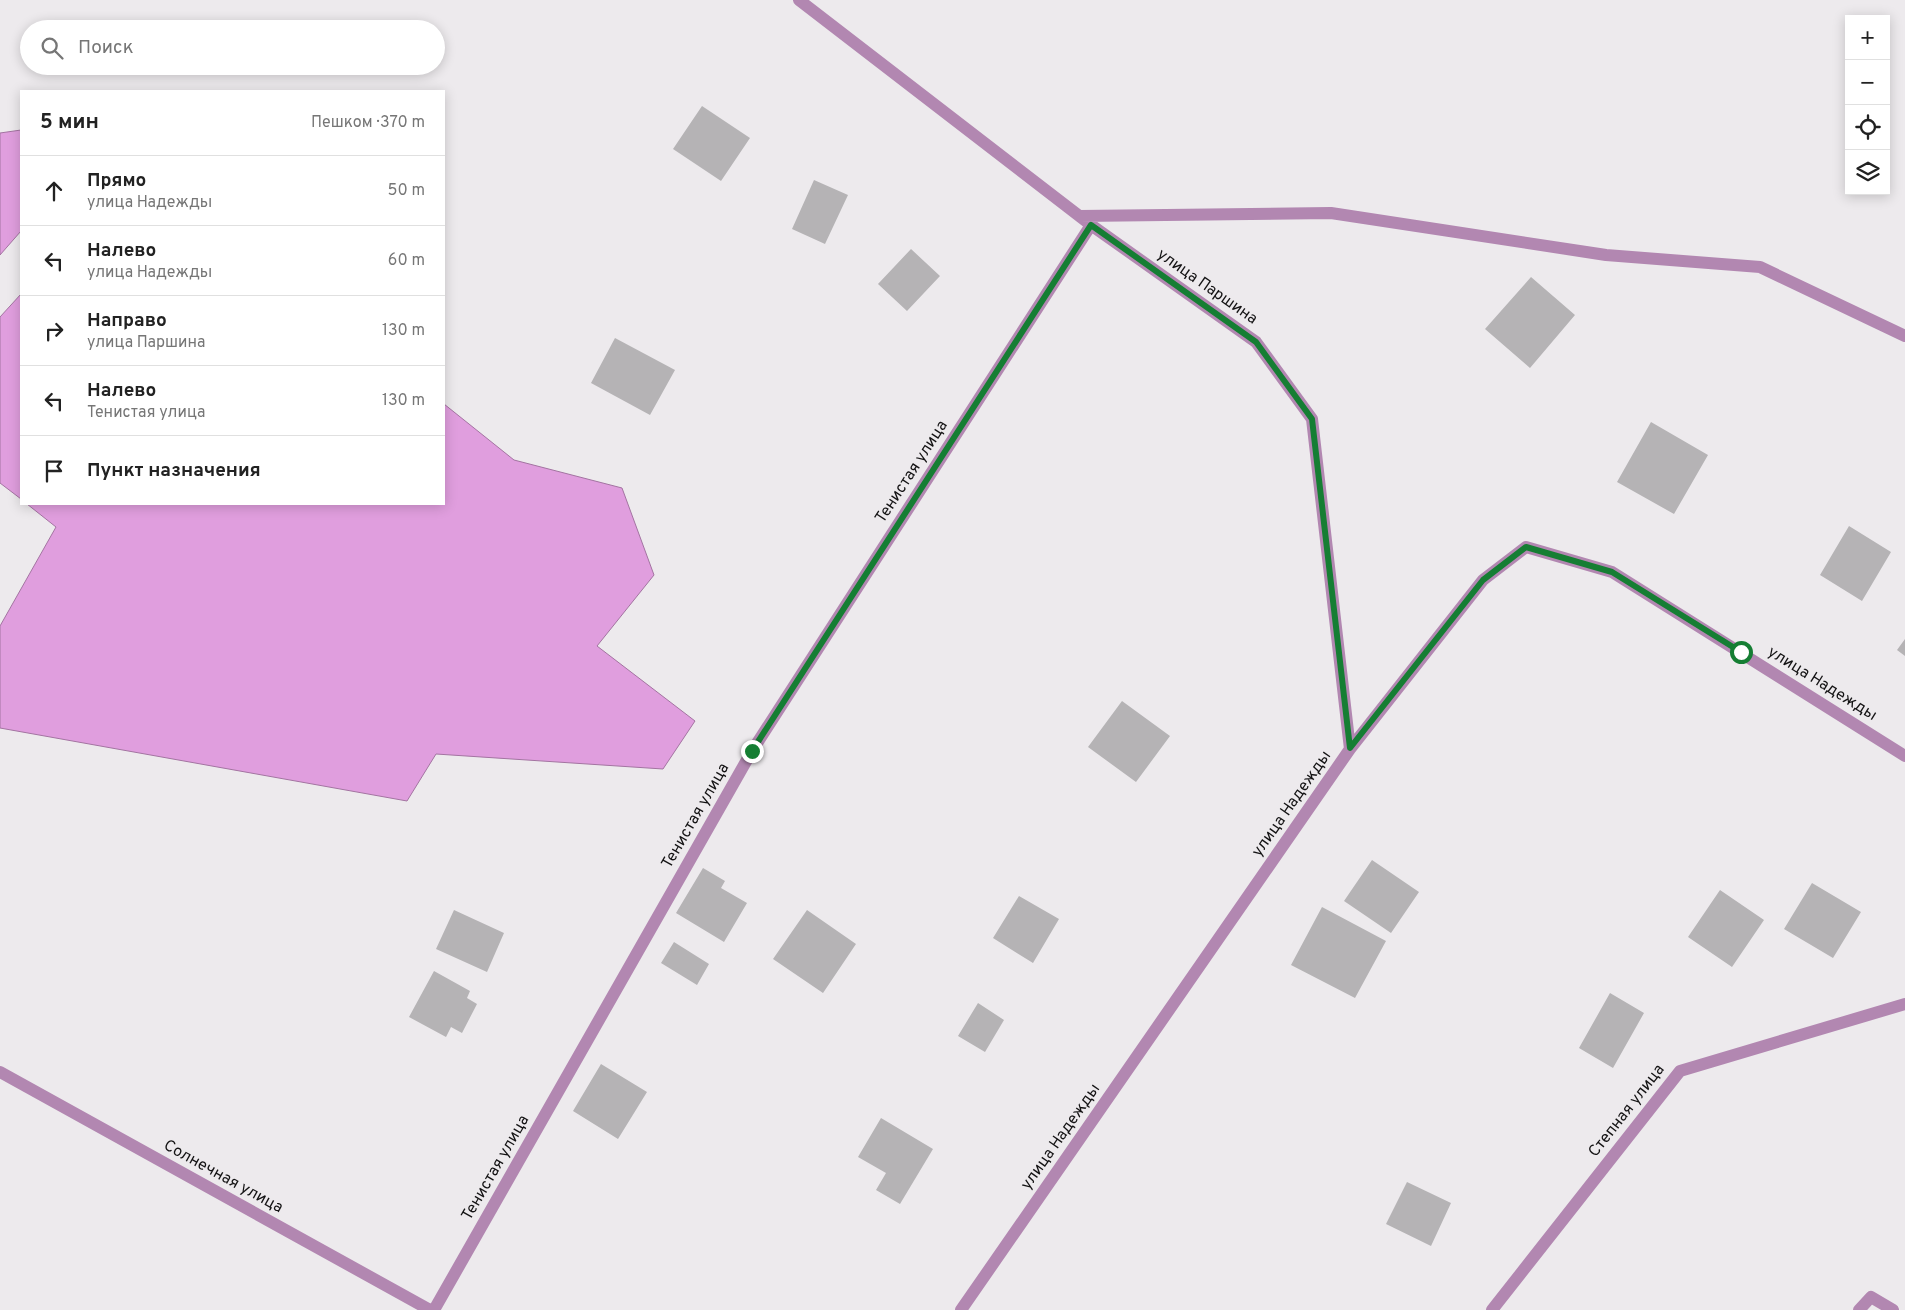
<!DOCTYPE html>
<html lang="ru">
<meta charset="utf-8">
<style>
:root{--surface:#fff;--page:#f6f6f6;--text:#222;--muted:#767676;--line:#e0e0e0}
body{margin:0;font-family:Overpass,sans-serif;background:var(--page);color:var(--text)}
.controls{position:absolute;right:15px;top:15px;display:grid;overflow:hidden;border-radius:0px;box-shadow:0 2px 12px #0003}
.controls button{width:45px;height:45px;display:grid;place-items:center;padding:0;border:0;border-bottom:1px solid var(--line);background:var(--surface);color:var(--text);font:25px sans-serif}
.stop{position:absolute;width:15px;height:15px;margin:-11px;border:4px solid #157e33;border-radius:50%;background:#fff}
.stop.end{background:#157e33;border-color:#fff;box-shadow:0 1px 5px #0008}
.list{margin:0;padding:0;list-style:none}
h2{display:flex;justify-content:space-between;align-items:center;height:65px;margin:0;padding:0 20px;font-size:21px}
h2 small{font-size:16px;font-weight:400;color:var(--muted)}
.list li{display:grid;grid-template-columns:32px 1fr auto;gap:15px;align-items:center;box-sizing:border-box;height:70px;padding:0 20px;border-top:1px solid var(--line)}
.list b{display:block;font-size:19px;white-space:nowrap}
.list p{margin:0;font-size:16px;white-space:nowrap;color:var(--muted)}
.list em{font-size:16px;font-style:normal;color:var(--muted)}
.icon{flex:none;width:28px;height:28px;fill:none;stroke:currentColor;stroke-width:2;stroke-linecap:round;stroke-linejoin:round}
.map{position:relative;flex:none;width:1905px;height:1310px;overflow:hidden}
.search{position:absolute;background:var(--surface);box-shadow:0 2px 12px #0003;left:20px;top:20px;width:425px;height:55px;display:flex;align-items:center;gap:12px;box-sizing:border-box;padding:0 18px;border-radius:28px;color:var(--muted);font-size:19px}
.panel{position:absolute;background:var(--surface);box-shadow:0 2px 12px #0003;left:20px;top:90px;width:425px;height:415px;border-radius:0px}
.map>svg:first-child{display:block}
</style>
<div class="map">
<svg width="1905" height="1310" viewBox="0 0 1905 1310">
<rect width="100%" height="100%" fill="#edeaed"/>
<!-- water -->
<path fill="#e09ede" stroke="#a374a1" d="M 21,130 L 21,231 L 0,255 L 0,133 Z
M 21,294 L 21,499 L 0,483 L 0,317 Z
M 444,404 L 514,460 L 622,488 L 654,575 L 597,646 L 695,721 L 663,769 L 436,754 L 407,801 L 0,728 L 0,626 L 56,527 L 27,504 L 444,504 Z"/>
<!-- building -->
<path fill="#b5b3b5" d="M 702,106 L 750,138 L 721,181 L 673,149 Z
M 814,180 L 848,195 L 825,244 L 792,229 Z
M 911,249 L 940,276 L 907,311 L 878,284 Z
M 1531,277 L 1575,315 L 1530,368 L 1485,329 Z
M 615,338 L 675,370 L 650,415 L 591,383 Z
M 1651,422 L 1708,455 L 1674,514 L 1617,482 Z
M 1849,526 L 1891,552 L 1862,601 L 1820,575 Z
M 1905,639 L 1905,656 L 1897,650 Z
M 1122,701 L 1170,736 L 1136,782 L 1088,747 Z
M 1372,860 L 1419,892 L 1391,933 L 1344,901 Z
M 703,868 L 725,881 L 721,888 L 747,903 L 724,942 L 676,913 Z
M 1812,883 L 1861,912 L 1833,958 L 1784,929 Z
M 1720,890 L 1764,920 L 1732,967 L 1688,937 Z
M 1019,896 L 1059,919 L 1033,963 L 993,938 Z
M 1322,907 L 1386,941 L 1355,998 L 1291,965 Z
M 454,910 L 504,933 L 487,972 L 436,949 Z
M 807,910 L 856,944 L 823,993 L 773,959 Z
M 674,942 L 709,964 L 697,985 L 661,963 Z
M 434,971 L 470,991 L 467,998 L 477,1004 L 462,1033 L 451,1027 L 446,1037 L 409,1017 Z
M 1610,993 L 1644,1013 L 1613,1068 L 1579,1048 Z
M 978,1003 L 1004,1020 L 985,1052 L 958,1036 Z
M 601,1064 L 647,1092 L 618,1139 L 573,1111 Z
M 881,1118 L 933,1149 L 900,1204 L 876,1190 L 886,1173 L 858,1157 Z
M 1407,1182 L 1451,1203 L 1431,1246 L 1386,1224 Z"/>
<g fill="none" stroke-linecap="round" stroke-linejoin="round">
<!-- street -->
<path stroke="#b287b1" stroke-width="12" d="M 799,0 L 1091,225 L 1256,342 L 1312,419 L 1350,749
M 1080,216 L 1331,213 L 1606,255 L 1760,267 L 1905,336
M 0,1072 L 430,1310
M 434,1310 L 752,751 L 1091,225
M 961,1310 L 1350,749 L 1483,580 L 1526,547 L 1612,572 L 1905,756
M 1492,1310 L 1680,1071 L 1905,1004
M 1859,1310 L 1871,1297 L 1893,1310"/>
</g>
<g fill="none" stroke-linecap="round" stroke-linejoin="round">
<!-- route -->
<path stroke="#157e33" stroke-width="6" d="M 752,751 L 1091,225 L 1256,342 L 1312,419 L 1350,748 L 1483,580 L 1526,547 L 1612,572 L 1741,652"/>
</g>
<g text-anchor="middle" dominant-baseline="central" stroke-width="4" stroke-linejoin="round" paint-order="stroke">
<!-- street labels -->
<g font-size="16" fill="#141314" stroke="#edeaed">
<text transform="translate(1207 287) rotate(35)">улица Паршина</text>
<text transform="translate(912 472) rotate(-57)">Тенистая улица</text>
<text transform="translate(1822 684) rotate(32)">улица Надежды</text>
<text transform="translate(1292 804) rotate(-55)">улица Надежды</text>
<text transform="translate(696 816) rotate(-60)">Тенистая улица</text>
<text transform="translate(1627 1111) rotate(-52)">Степная улица</text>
<text transform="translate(1061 1137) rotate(-55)">улица Надежды</text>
<text transform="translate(496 1168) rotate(-60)">Тенистая улица</text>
<text transform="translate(223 1177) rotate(29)">Солнечная улица</text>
</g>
</g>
</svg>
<div class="controls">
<button>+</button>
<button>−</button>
<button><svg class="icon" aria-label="locate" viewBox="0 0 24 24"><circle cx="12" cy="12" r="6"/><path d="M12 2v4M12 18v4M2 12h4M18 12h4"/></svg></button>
<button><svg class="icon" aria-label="layers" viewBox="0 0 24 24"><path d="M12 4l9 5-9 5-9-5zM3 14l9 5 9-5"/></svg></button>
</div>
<div class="stop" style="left:1741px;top:652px"></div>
<div class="stop end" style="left:752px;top:751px"></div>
<div class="search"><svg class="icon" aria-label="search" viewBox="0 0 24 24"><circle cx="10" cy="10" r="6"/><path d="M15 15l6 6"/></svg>Поиск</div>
<section class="panel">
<h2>5 мин<small>Пешком · 370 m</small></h2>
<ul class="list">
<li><svg class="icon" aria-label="ahead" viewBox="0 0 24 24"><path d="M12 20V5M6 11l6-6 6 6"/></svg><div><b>Прямо</b><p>улица Надежды</p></div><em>50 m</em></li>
<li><svg class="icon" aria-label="left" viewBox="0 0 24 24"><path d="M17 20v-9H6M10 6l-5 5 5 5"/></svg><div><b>Налево</b><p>улица Надежды</p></div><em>60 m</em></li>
<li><svg class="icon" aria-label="right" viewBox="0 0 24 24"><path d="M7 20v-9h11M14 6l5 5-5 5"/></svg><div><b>Направо</b><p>улица Паршина</p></div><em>130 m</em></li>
<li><svg class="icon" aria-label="left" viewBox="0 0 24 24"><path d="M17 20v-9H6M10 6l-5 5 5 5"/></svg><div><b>Налево</b><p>Тенистая улица</p></div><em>130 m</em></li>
<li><svg class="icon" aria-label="arrive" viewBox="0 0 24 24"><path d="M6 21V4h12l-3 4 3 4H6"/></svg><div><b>Пункт назначения</b></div></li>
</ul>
</section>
</div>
